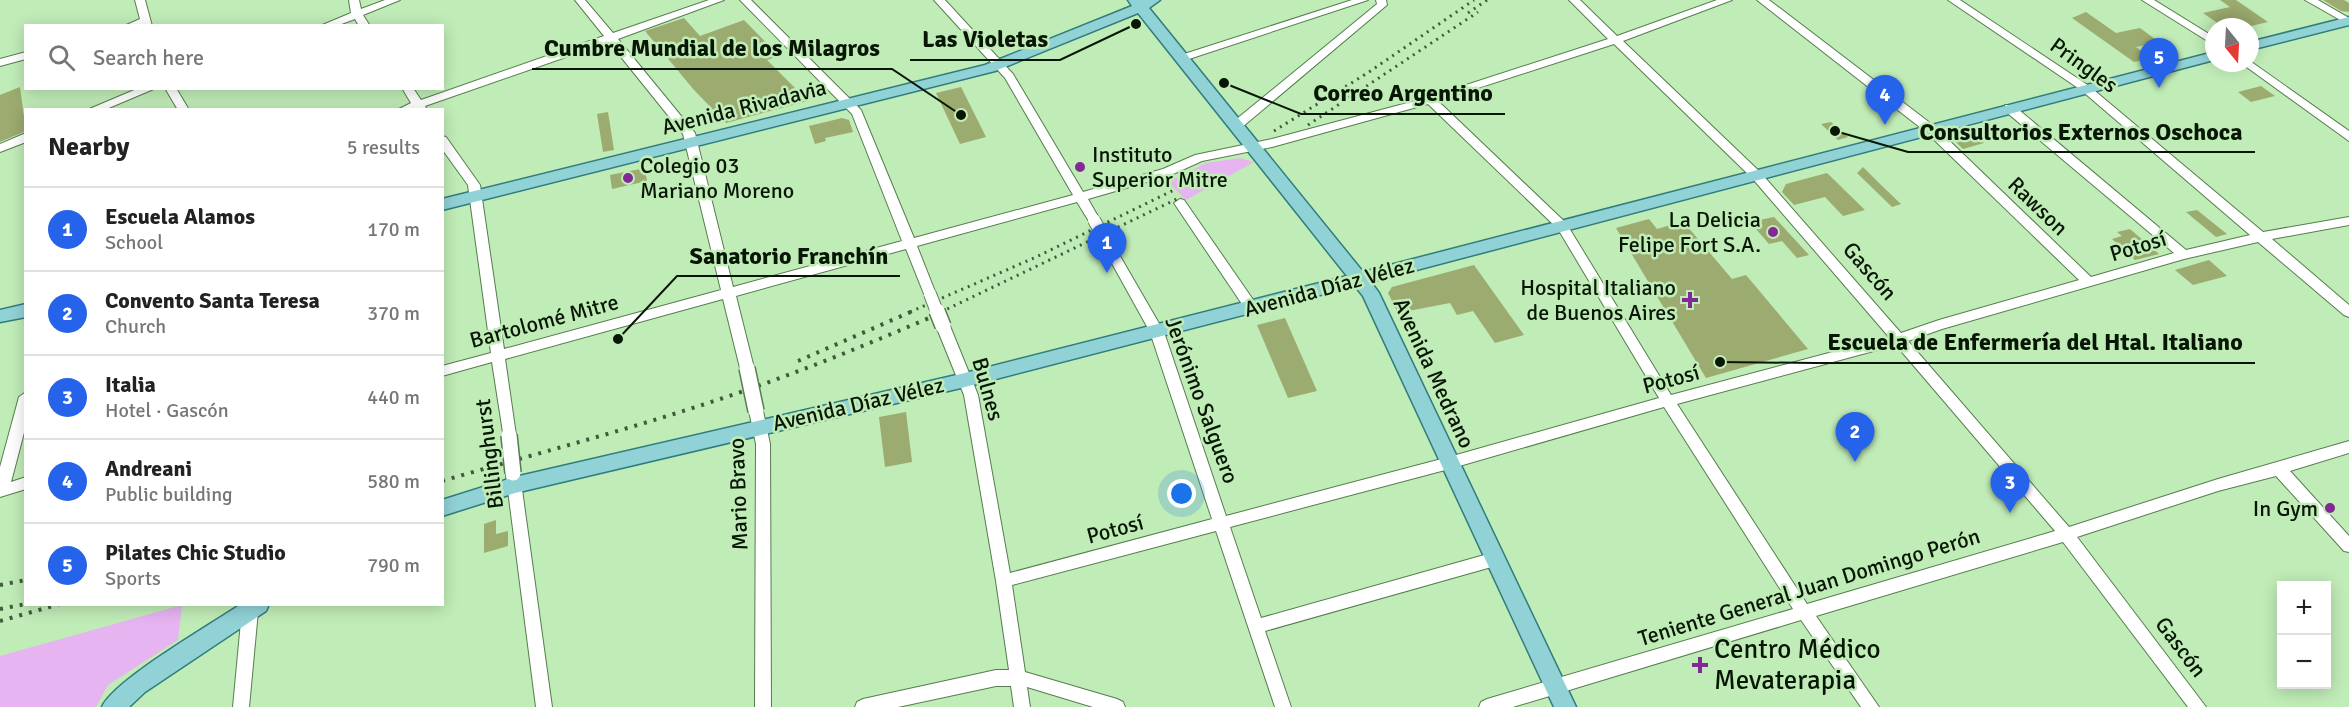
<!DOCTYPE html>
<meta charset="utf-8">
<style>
:root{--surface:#fff;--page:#f2f2f2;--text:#222;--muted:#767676;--line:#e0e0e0;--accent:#2563eb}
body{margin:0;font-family:Signika,sans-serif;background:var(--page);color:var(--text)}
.controls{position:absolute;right:18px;bottom:18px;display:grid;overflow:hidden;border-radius:0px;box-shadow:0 3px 15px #0003}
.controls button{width:54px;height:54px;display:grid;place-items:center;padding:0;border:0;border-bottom:2px solid var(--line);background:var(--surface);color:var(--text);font:30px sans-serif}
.compass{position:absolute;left:2205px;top:18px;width:54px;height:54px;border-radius:50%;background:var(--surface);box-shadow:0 3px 15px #0003;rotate:162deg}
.you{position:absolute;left:1182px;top:494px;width:21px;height:21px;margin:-15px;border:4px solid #fff;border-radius:50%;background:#1a73e8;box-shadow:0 0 0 9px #1a73e833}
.badge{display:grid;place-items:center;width:39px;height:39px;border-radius:50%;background:var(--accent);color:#fff;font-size:20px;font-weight:700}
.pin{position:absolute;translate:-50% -50px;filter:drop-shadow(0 2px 3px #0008)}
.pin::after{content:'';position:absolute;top:32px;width:21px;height:18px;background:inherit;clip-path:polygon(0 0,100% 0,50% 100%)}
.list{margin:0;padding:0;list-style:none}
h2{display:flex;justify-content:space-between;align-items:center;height:78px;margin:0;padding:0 24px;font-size:26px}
h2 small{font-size:20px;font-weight:400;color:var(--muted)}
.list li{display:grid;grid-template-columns:39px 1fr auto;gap:18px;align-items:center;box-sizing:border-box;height:84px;padding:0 24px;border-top:2px solid var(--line)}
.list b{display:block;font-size:22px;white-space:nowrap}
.list p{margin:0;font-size:20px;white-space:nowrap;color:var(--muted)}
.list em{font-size:20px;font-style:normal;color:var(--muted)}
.icon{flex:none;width:33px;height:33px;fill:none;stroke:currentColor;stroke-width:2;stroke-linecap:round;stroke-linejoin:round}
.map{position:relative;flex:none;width:2349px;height:707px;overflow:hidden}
.search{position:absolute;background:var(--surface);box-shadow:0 3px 15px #0003;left:24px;top:24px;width:420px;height:66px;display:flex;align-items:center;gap:15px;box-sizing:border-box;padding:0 21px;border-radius:0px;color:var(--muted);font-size:22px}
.panel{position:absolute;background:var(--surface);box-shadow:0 3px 15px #0003;left:24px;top:108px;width:420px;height:498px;border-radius:0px}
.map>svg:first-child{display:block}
</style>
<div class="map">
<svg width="2349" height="707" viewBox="0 0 2349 707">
<rect width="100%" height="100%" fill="#c0ecb7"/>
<!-- green -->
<path fill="#e7b4f2" d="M 1240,158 L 1254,162 L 1186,200 L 1168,182 L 1206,163 Z
M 182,605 L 178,640 L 108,685 L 96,707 L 0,707 L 0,656 Z"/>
<!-- building -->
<path fill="#9cab6f" d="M 2220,0 L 2236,0 L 2268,22 L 2247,27 L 2223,27 L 2203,13 L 2230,7 Z
M 2323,0 L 2344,0 L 2349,3 L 2349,12 L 2341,11 Z
M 2086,12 L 2116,33 L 2140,28 L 2159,42 L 2136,47 L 2151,58 L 2134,62 L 2072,18 Z
M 684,18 L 700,36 L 744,20 L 779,56 L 767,60 L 808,101 L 726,123 L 694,90 L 645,31 Z
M 2261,86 L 2275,96 L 2251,102 L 2238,92 Z
M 20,87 L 26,131 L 0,142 L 0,95 Z
M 961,87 L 986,137 L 960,144 L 936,93 Z
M 608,112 L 614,150 L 603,152 L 597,114 Z
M 842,118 L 849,120 L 853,132 L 825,138 L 826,141 L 815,144 L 809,126 Z
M 1831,122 L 1848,137 L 1838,140 L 1821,124 Z
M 1972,133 L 1984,143 L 1963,149 L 1952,138 Z
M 1863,167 L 1881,185 L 1901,204 L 1892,207 L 1857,173 Z
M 645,168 L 647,181 L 612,189 L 610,175 Z
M 1827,173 L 1865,210 L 1843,216 L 1825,197 L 1794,205 L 1782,192 L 1786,184 Z
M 2197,210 L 2227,234 L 2216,237 L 2186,212 Z
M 1774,217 L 1809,255 L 1797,258 L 1782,241 L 1769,244 L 1750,222 Z
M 1649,219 L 1657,229 L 1674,224 L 1677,228 L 1687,226 L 1732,279 L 1746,275 L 1808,349 L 1706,378 L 1616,228 Z
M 2130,229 L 2159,254 L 2135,260 L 2112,239 L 2122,236 L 2117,232 Z
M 2209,260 L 2227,276 L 2193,285 L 2175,270 Z
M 1474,265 L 1524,335 L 1495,343 L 1473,311 L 1457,315 L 1450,303 L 1398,313 L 1388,293 L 1392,287 Z
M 1285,318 L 1317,391 L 1288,398 L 1257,325 Z
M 906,412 L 912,462 L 885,467 L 879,417 Z
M 496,520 L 496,534 L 508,531 L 508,546 L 484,553 L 484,524 Z"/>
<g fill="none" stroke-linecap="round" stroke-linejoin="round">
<!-- minor casing -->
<g stroke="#567d4e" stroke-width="2">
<path id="minor" d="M 135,0 L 145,0 L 152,26 L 124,26 L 140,19 Z
M 349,0 L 359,0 L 361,9 L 385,0 L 400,0 L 363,15 L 370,26 L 359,26 L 355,19 L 336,26 L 320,26 L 351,13 Z
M 575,0 L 585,0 L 613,33 L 709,0 L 724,0 L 618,39 L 695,133 L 733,287 L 902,241 L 852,114 L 740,0 L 751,0 L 861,110 L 914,238 L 1073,195 L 1005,78 L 934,0 L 945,0 L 1013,74 L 1083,192 L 1163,169 L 1195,155 L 1272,139 L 1426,98 L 1608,39 L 1569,0 L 1580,0 L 1617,36 L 1717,0 L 1732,0 L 1623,41 L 1760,172 L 1901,333 L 1939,320 L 2079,280 L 1926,132 L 1757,0 L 1769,0 L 1934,126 L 2091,277 L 2174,253 L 2005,111 L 2005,105 L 2013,105 L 2186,250 L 2250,235 L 2081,90 L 1948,0 L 1960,0 L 2089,86 L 2263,232 L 2349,217 L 2349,225 L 2272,239 L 2349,305 L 2349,317 L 2344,315 L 2258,242 L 2184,259 L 1942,329 L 1908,341 L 2069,527 L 2218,479 L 2349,441 L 2349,453 L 2290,471 L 2349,536 L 2349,552 L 2344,551 L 2276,476 L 2218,491 L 2077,537 L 2206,707 L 2188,707 L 2063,542 L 1816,616 L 1879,707 L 1861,707 L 1801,620 L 1513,707 L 1479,707 L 1481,702 L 1487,699 L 1793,609 L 1664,407 L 1449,469 L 1230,527 L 1261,618 L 1495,552 L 1500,554 L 1503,559 L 1500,564 L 1495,566 L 1265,631 L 1291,707 L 1275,707 L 1216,531 L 1012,585 L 1025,672 L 1117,699 L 1123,702 L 1125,707 L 1093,707 L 1027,687 L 1030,707 L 1014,707 L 1011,686 L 996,686 L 898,707 L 855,707 L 857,702 L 863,699 L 996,670 L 1009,670 L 996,581 L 964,395 L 936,326 L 938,323 L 948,323 L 950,326 L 978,395 L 1010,573 L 1212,519 L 1150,332 L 1099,240 L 1101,237 L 1109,237 L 1164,332 L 1226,516 L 1449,457 L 1659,398 L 1558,229 L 1428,104 L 1272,147 L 1202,161 L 1171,175 L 1088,199 L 1100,220 L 1094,224 L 1090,223 L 1077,202 L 917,246 L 936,294 L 930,299 L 924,294 L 906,249 L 736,296 L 754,368 L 752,372 L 742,372 L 740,368 L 723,299 L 505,359 L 516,435 L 514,439 L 504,439 L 492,362 L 442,376 L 442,366 L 491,353 L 468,185 L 442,149 L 442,136 L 446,137 L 480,185 L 504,349 L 721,290 L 683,134 L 609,42 L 425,106 L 427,110 L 397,110 L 411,103 L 402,88 L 413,88 L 421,100 L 604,36 ZM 1614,44 L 1752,178 L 1889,337 L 1671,395 L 1566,223 L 1438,101 ZM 1896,345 L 2055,531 L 1807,604 L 1677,404 Z
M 1352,0 L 1368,0 L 1186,60 L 1178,60 L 1177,58 L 1178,56 Z
M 1376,0 L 1386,0 L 1387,5 L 1241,128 L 1233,128 L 1233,122 L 1377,4 Z
M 2142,0 L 2154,0 L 2214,37 L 2214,45 Z
M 2305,0 L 2318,0 L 2349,18 L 2349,25 Z
M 26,52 L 26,59 L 0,66 L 0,59 Z
M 2250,61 L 2349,131 L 2349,141 L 2241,63 L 2250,63 Z
M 139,88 L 156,88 L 104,110 L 87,110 Z
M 165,88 L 176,88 L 189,110 L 178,110 Z
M 26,133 L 26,142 L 0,152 L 0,144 Z
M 1180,199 L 1184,200 L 1256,304 L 1258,307 L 1256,310 L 1246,310 L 1174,203 Z
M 26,392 L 26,425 L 11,482 L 26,477 L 26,489 L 0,497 L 0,467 L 19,397 Z
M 756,406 L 761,407 L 763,411 L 770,444 L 771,707 L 755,707 L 756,444 L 749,411 L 751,407 Z
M 513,469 L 518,471 L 520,475 L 552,707 L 536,707 L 506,475 L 508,471 Z
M 251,604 L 256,606 L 258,611 L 249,707 L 233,707 L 242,611 L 244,606 Z"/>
</g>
<!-- major casing -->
<g stroke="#317d7b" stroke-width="3">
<path id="major" d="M 1128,0 L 1160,0 L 1149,8 L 1363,272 L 2214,52 L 2214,60 L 1371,282 L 1379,293 L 1576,707 L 1554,707 L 1363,296 L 1355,286 L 965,387 L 515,493 L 442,516 L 442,500 L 515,477 L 965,373 L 1347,276 L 1138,13 L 995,71 L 442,210 L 442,199 L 985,65 L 1132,6 Z
M 2349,17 L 2349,25 L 2250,50 L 2250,42 Z
M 26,304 L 26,317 L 0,322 L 0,310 Z
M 241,604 L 269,604 L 266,611 L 145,692 L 129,707 L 102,707 C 114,680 212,624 241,604 Z"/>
</g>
<!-- minor -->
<use href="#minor" fill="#fff" fill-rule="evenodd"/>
<!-- major -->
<use href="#major" fill="#91d2d6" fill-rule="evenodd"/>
<!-- rail-far1 -->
<path stroke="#41593c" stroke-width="3" stroke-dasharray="2 5" stroke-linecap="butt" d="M 1468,13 L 1487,0
M 1308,125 L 1478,12
M 1274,131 L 1369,72 L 1474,0
M 910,312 L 1034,258 L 1174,190
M 941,312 L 1181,197"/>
<!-- rail -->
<path stroke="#41593c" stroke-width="4" stroke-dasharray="3 7" stroke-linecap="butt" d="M 798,361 L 913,311
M 442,481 C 531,455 620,432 708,403 C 788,377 867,345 945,311
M 0,585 L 26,580
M 0,609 L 26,604
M 0,621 L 60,604"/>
<!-- minor-bridge-far1 casing -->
<g stroke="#567d4e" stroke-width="14" stroke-linecap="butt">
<path id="minor-bridge-far1" d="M 1094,220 L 1105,240
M 930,294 L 937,312"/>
</g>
<!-- minor-bridge casing -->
<g stroke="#567d4e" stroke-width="18" stroke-linecap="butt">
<path id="minor-bridge" d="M 937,311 L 943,326
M 747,368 L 756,411
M 509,435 L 513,473"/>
</g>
<!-- minor-bridge-far1 -->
<use href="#minor-bridge-far1" stroke="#fff" stroke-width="12"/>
<!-- minor-bridge -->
<use href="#minor-bridge" stroke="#fff" stroke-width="15"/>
</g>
<!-- markers -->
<g fill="#832995" stroke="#c0ecb7" stroke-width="2">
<circle cx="1080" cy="167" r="6"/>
<circle cx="628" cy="178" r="6"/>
<circle cx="1773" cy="232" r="6"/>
<path d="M1687 291h6v6h6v6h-6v6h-6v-6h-6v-6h6z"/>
<circle cx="2330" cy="508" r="6"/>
<path d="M1697 656h6v6h6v6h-6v6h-6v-6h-6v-6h6z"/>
</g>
<g text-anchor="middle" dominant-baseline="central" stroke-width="5" stroke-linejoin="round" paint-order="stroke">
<!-- street labels -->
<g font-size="22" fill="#081705" stroke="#c0ecb7">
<text transform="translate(2084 65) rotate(36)">Pringles</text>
<text transform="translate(744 107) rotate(-14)">Avenida Rivadavia</text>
<text transform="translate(2038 206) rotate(44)">Rawson</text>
<text transform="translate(2138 246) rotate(-17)">Potosí</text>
<text transform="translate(1870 271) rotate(49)">Gascón</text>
<text transform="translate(1329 287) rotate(-15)">Avenida Díaz Vélez</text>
<text transform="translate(544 321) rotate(-15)">Bartolomé Mitre</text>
<text transform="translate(1434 373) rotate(65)">Avenida Medrano</text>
<text transform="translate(1671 379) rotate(-15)">Potosí</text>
<text transform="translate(988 389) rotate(74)">Bulnes</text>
<text transform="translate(1202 400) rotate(70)">Jerónimo Salguero</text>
<text transform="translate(858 404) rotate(-13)">Avenida Díaz Vélez</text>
<text transform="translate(489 454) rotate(-97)">Billinghurst</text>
<text transform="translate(738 494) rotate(-92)">Mario Bravo</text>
<text transform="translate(1115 529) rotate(-15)">Potosí</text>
<text transform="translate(1809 587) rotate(-17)">Teniente General Juan Domingo Perón</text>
<text transform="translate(2181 647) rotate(53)">Gascón</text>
</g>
<!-- poi labels -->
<g font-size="22" fill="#081705" stroke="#c0ecb7" text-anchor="end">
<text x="1092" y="154" text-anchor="start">Instituto<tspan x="1092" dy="25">Superior Mitre</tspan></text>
<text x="640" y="165" text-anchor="start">Colegio 03<tspan x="640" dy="25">Mariano Moreno</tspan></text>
<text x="1761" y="219">La Delicia<tspan x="1761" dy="25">Felipe Fort S.A.</tspan></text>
<text x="1676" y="287">Hospital Italiano<tspan x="1676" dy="25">de Buenos Aires</tspan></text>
<text x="2318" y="508">In Gym</text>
</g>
<!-- near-poi labels -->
<g font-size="27" fill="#081705" stroke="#c0ecb7" text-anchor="start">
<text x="1714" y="649">Centro Médico<tspan x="1714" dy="31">Mevaterapia</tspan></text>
</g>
</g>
<!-- callouts -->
<path fill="none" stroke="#081705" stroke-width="2" d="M1136 24L1060 60H910M961 115L892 69H532M1224 83L1301 114H1505M1835 131L1908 152H2255M618 339L677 276H900M1720 362L1815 363H2255"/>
<g fill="#081705" stroke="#c0ecb7" stroke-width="2">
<circle cx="1136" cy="24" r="6"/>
<circle cx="961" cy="115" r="6"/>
<circle cx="1224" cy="83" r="6"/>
<circle cx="1835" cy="131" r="6"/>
<circle cx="618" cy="339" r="6"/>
<circle cx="1720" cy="362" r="6"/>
</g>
<g font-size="24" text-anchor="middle" font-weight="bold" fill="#081705" stroke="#c0ecb7" stroke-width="5" stroke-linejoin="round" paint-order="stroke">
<text x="985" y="47">Las Violetas</text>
<text x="712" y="56">Cumbre Mundial de los Milagros</text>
<text x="1403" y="101">Correo Argentino</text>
<text x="2081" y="140">Consultorios Externos Oschoca</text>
<text x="789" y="264">Sanatorio Franchín</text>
<text x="2035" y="350">Escuela de Enfermería del Htal. Italiano</text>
</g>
</svg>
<div class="controls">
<button>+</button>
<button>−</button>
</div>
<svg class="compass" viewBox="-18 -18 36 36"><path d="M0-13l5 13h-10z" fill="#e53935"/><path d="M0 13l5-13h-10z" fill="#767676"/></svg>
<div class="you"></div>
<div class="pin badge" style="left:1107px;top:273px">1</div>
<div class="pin badge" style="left:1855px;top:462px">2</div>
<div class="pin badge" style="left:2010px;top:513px">3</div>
<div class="pin badge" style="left:1885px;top:125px">4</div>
<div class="pin badge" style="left:2159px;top:88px">5</div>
<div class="search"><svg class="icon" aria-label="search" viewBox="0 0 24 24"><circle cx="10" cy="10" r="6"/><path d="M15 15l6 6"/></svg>Search here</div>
<section class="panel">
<h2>Nearby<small>5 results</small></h2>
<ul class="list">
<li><span class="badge">1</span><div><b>Escuela Alamos</b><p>School</p></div><em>170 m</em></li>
<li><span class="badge">2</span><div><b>Convento Santa Teresa</b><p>Church</p></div><em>370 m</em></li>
<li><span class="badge">3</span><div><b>Italia</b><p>Hotel · Gascón</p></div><em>440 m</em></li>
<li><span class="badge">4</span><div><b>Andreani</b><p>Public building</p></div><em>580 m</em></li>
<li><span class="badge">5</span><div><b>Pilates Chic Studio</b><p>Sports</p></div><em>790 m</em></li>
</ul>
</section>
</div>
